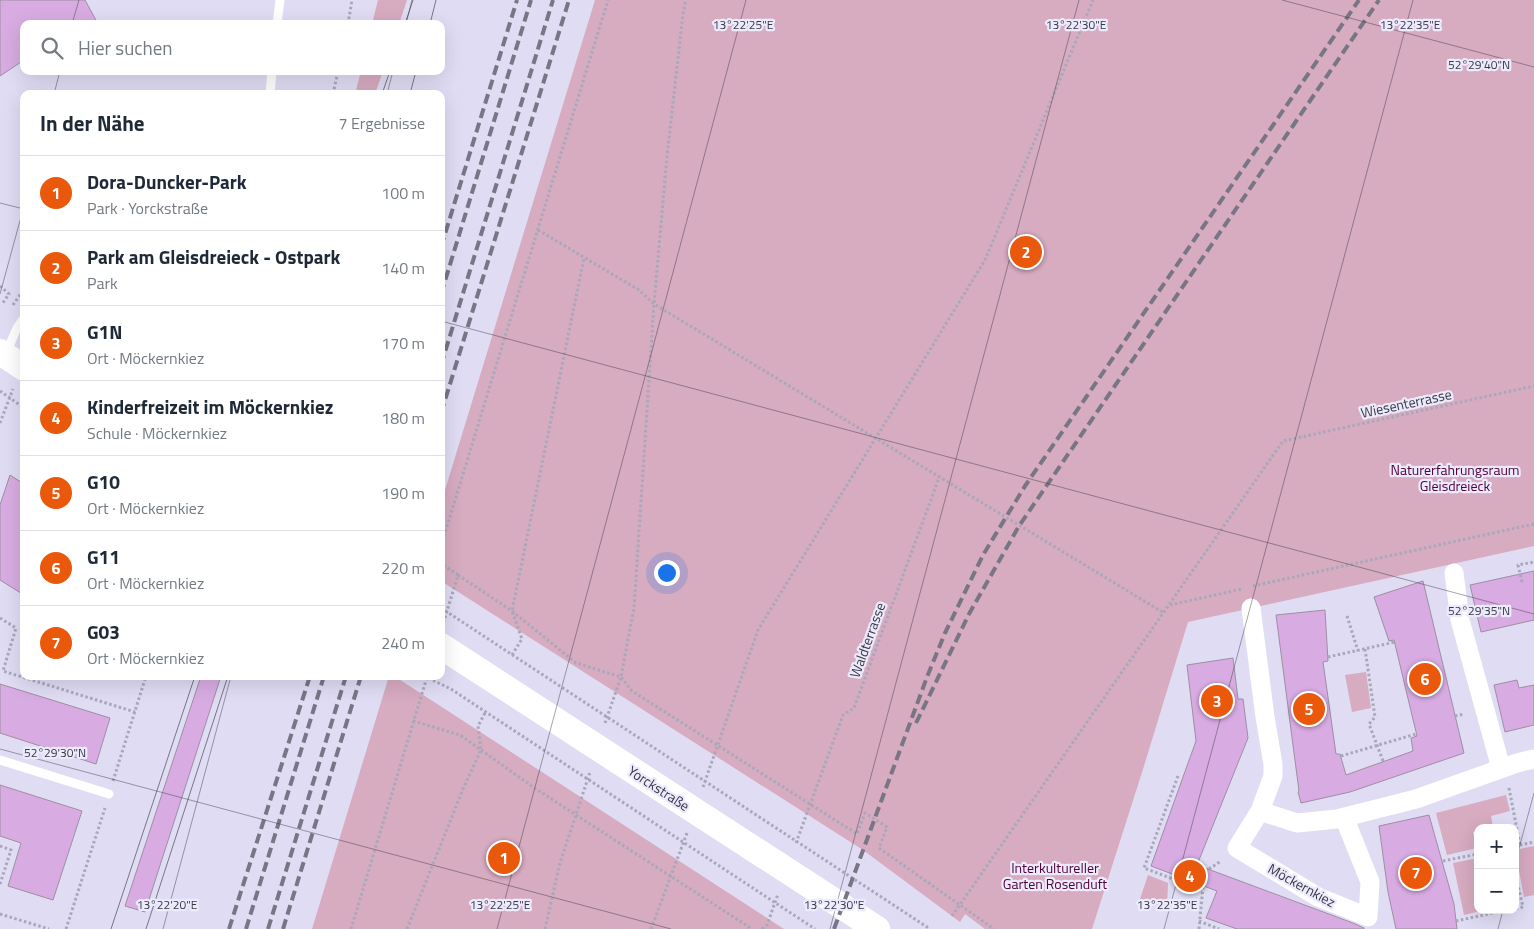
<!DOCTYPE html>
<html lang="de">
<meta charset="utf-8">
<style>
:root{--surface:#fff;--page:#f6f6f7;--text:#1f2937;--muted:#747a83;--line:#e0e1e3;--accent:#ea580c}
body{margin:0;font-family:"Titillium Web",sans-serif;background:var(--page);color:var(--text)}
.controls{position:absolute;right:15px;bottom:15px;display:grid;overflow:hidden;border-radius:10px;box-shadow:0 5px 20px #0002}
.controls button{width:45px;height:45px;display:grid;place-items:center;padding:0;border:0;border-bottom:1px solid var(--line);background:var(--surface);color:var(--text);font:25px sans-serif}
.you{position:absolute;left:666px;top:572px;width:18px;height:18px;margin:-12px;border:4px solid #fff;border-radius:50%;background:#1a73e8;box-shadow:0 0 0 8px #1a73e833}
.badge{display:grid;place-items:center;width:32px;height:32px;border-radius:50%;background:var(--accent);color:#fff;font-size:16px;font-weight:700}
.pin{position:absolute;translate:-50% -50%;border:2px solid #fff;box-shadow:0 1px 5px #0006}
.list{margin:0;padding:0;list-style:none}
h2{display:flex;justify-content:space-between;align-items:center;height:65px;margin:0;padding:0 20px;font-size:21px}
h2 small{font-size:16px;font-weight:400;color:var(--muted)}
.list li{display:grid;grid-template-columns:32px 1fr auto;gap:15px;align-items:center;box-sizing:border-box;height:75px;padding:0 20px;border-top:1px solid var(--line)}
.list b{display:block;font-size:19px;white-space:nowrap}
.list p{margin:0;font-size:16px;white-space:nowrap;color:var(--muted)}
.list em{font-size:16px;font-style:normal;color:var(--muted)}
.icon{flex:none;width:28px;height:28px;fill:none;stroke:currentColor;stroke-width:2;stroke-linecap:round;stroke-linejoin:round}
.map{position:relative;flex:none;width:1534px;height:929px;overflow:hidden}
.search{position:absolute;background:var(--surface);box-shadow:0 5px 20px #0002;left:20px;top:20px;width:425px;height:55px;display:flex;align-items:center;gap:12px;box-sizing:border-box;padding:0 18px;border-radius:10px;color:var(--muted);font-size:19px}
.panel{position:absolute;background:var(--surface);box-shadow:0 5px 20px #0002;left:20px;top:90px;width:425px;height:590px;border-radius:10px}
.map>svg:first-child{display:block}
</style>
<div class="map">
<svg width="1534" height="929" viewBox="0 0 1534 929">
<rect width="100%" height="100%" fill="#dfdcf4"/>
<!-- green -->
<path fill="#d7abc0" d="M 378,0 L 407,0 L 399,24 L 372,24 Z
M 595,0 L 1534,0 L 1534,546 L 1188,622 L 1144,766 L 1092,929 L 985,929 L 965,914 L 960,922 L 863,850 L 441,581 L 441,503 Z
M 361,71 L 383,71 L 375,94 L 355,94 Z
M 1366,672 L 1371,708 L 1352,712 L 1345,675 Z
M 389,676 L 394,676 L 784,929 L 312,929 Z
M 1506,795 L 1510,811 L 1491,816 L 1493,827 L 1478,828 L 1478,831 L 1473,832 L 1477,848 L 1447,855 L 1436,813 Z
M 1534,846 L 1534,895 L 1524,897 L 1515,850 Z
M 1478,858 L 1478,910 L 1485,910 L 1464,915 L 1453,863 Z
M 1148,875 L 1168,883 L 1167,908 L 1140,899 Z"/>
<!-- building -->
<path fill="#d8ace2" stroke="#9e8ea2" d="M 0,0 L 85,0 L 98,24 L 24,24 L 24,60 L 0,76 Z
M 10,475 L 24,484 L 24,595 L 0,580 L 0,505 Z
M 1534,571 L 1534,620 L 1481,632 L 1470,585 Z
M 1423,581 L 1464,753 L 1350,792 L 1301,803 L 1298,792 L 1299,791 L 1276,615 L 1325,610 L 1328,661 L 1323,662 L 1336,754 L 1340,754 L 1346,775 L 1413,751 L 1411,738 L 1417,736 L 1394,640 L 1389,641 L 1374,597 Z
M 1233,658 L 1238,699 L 1243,699 L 1248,738 L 1197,865 L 1353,923 L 1364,928 L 1364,929 L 1237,929 L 1206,918 L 1217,891 L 1151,866 L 1196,741 L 1187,665 Z
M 201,676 L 221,676 L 145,912 L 125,906 Z
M 1517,680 L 1519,688 L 1534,685 L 1534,725 L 1505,732 L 1494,685 Z
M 0,684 L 110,718 L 96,764 L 0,733 Z
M 0,785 L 82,811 L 53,900 L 8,886 L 21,843 L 0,836 Z
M 1429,815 L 1454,904 L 1457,929 L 1396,929 L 1388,892 L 1379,826 Z"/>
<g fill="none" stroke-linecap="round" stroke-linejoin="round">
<!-- path -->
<path stroke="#a9a7ba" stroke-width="3" stroke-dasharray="2.5 2.5" stroke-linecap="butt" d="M 348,24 L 352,0
M 333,94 L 338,71
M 538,230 L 639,290 L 654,304 L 1164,613
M 0,286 L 9,294 L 2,304
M 13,305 L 24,289
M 0,391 L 24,408
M 0,423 L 13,389
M 441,546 L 608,0
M 441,561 L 443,565 L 458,575 L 443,624
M 458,575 L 512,611 L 576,663 L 621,677 L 632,691 L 857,834 L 865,813 L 887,827 L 879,848 L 994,929
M 1522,582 L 1518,565 L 1534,562
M 1253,586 L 1534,524
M 1170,605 L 1242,589
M 441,608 L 930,929
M 1347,616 L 1358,651
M 0,618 L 16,628 L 3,671 L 135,712
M 1365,649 L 1375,717 L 1369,724 L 1383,761
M 512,655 L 522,639 L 512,611 L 584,258
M 1328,657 L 1395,642
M 424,676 L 451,689 L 815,929
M 1455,716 L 1464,714
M 413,721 L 460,735 L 533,787 L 752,929
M 605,723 L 621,677 L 634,608 L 654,304 L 667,156 L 683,14 L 686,0
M 1341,756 L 1416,734
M 1178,776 L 1144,868 L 1202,890
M 113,781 L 146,676
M 703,787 L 758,630 L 985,260 L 1093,0
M 1509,788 L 1520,845
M 796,843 L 843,715 L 854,708 L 939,478
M 0,846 L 11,850 L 0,884
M 1515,846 L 1534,842
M 1443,861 L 1478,854
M 1209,869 L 1221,861
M 1515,873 L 1523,907 L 1515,909
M 0,914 L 49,929
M 952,916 L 1283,441 L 1534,386
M 1199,921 L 1219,929
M 1456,921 L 1507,910
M 66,929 L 105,808
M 351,929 L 427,677
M 407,929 L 463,789 L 481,750 L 478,726 L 485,713
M 545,929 L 560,863 L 590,772
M 651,929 L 687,833
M 762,929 L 767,925 L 778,894
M 1199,929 L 1203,886"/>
<!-- lane -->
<path stroke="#fff" stroke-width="9" d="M 277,24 L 280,0
M 270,94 L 272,71
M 6,353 L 17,328 L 24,318
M 0,760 L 109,794"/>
<!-- street -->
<path stroke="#fff" stroke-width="19" d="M 1454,573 L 1460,620 L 1501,768
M 1251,608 L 1265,717 L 1273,764 L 1273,776 L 1260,811 L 1297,823 L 1337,819 L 1416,799 L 1517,763 L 1534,759
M 1260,811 L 1237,848 L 1318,897 L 1368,917 L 1370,882 L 1344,817"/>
<!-- secondary -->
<path stroke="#fff" stroke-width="26" d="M 0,352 L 24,368
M 441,646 L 877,929"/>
<!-- tram -->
<path stroke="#787685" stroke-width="1" d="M 405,24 L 413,0
M 430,24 L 436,0
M 382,94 L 390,71
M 410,94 L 416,71
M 111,929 L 195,676
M 146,929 L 228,676"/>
<!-- rail -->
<path stroke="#787685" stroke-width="4" stroke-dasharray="10 5" stroke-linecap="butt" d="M 441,247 L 517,0
M 441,294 L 531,0
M 441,365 L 553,0
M 441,413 L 569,0
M 916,723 L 969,614 L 1019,526 L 1379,0
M 229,929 L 310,676
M 246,929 L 324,676
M 268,929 L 346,676
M 283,929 L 361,676
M 834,929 L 927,677 L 945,633 L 983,555 L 1025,486 L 1359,0"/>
</g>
<!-- ticks -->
<path fill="none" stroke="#393842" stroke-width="1" stroke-opacity="0.45" d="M 1282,0 L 1534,67M 72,24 L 79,0M 406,24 L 412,0M 54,94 L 60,71M 387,94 L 393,71M 0,203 L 24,209M 0,294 L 24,206M 441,321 L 1534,614M 0,749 L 671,929M 1515,863 L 1534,793M 163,929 L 231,676M 497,929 L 746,0M 830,929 L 1079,0M 1164,929 L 1413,0M 1498,929 L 1503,910"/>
<g text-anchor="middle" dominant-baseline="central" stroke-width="4.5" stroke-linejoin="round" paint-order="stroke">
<!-- street labels -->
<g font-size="14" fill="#393842" stroke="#eceafd">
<text transform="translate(1406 403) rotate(-12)">Wiesenterrasse</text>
<text transform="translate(867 640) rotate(-70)">Waldterrasse</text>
<text transform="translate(659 788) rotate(33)">Yorckstraße</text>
<text transform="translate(1302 885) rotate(29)">Möckernkiez</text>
</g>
<!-- park labels -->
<g font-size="14" fill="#510135" stroke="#eceafd">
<text x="1455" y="469">Naturerfahrungsraum<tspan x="1455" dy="16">Gleisdreieck</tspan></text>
<text x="1055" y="867">Interkultureller<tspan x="1055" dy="16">Garten Rosenduft</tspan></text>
</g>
</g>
<g font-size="12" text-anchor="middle" fill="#393842" stroke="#eceafd" stroke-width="4.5" stroke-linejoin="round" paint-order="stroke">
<text x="743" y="29">13°22'25"E</text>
<text x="1076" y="29">13°22'30"E</text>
<text x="1410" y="29">13°22'35"E</text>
<text x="1479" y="69">52°29'40"N</text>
<text x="1479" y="615">52°29'35"N</text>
<text x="55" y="757">52°29'30"N</text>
<text x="167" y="909">13°22'20"E</text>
<text x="500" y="909">13°22'25"E</text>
<text x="834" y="909">13°22'30"E</text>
<text x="1167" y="909">13°22'35"E</text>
</g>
</svg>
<div class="controls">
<button>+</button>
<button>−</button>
</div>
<div class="you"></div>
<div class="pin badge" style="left:504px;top:858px">1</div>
<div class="pin badge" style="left:1026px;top:252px">2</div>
<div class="pin badge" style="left:1217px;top:701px">3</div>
<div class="pin badge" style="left:1190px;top:876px">4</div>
<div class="pin badge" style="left:1309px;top:709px">5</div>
<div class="pin badge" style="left:1425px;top:679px">6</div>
<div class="pin badge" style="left:1416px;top:873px">7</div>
<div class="search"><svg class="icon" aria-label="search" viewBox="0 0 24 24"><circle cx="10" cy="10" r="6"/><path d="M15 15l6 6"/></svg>Hier suchen</div>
<section class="panel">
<h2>In der Nähe<small>7 Ergebnisse</small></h2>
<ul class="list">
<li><span class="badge">1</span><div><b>Dora-Duncker-Park</b><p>Park · Yorckstraße</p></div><em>100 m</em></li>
<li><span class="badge">2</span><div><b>Park am Gleisdreieck - Ostpark</b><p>Park</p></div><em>140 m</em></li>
<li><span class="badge">3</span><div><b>G1N</b><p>Ort · Möckernkiez</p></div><em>170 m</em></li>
<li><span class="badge">4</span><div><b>Kinderfreizeit im Möckernkiez</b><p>Schule · Möckernkiez</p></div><em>180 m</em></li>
<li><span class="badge">5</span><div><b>G10</b><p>Ort · Möckernkiez</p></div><em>190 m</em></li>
<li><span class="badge">6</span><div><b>G11</b><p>Ort · Möckernkiez</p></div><em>220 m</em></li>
<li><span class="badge">7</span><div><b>G03</b><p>Ort · Möckernkiez</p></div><em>240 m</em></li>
</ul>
</section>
</div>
